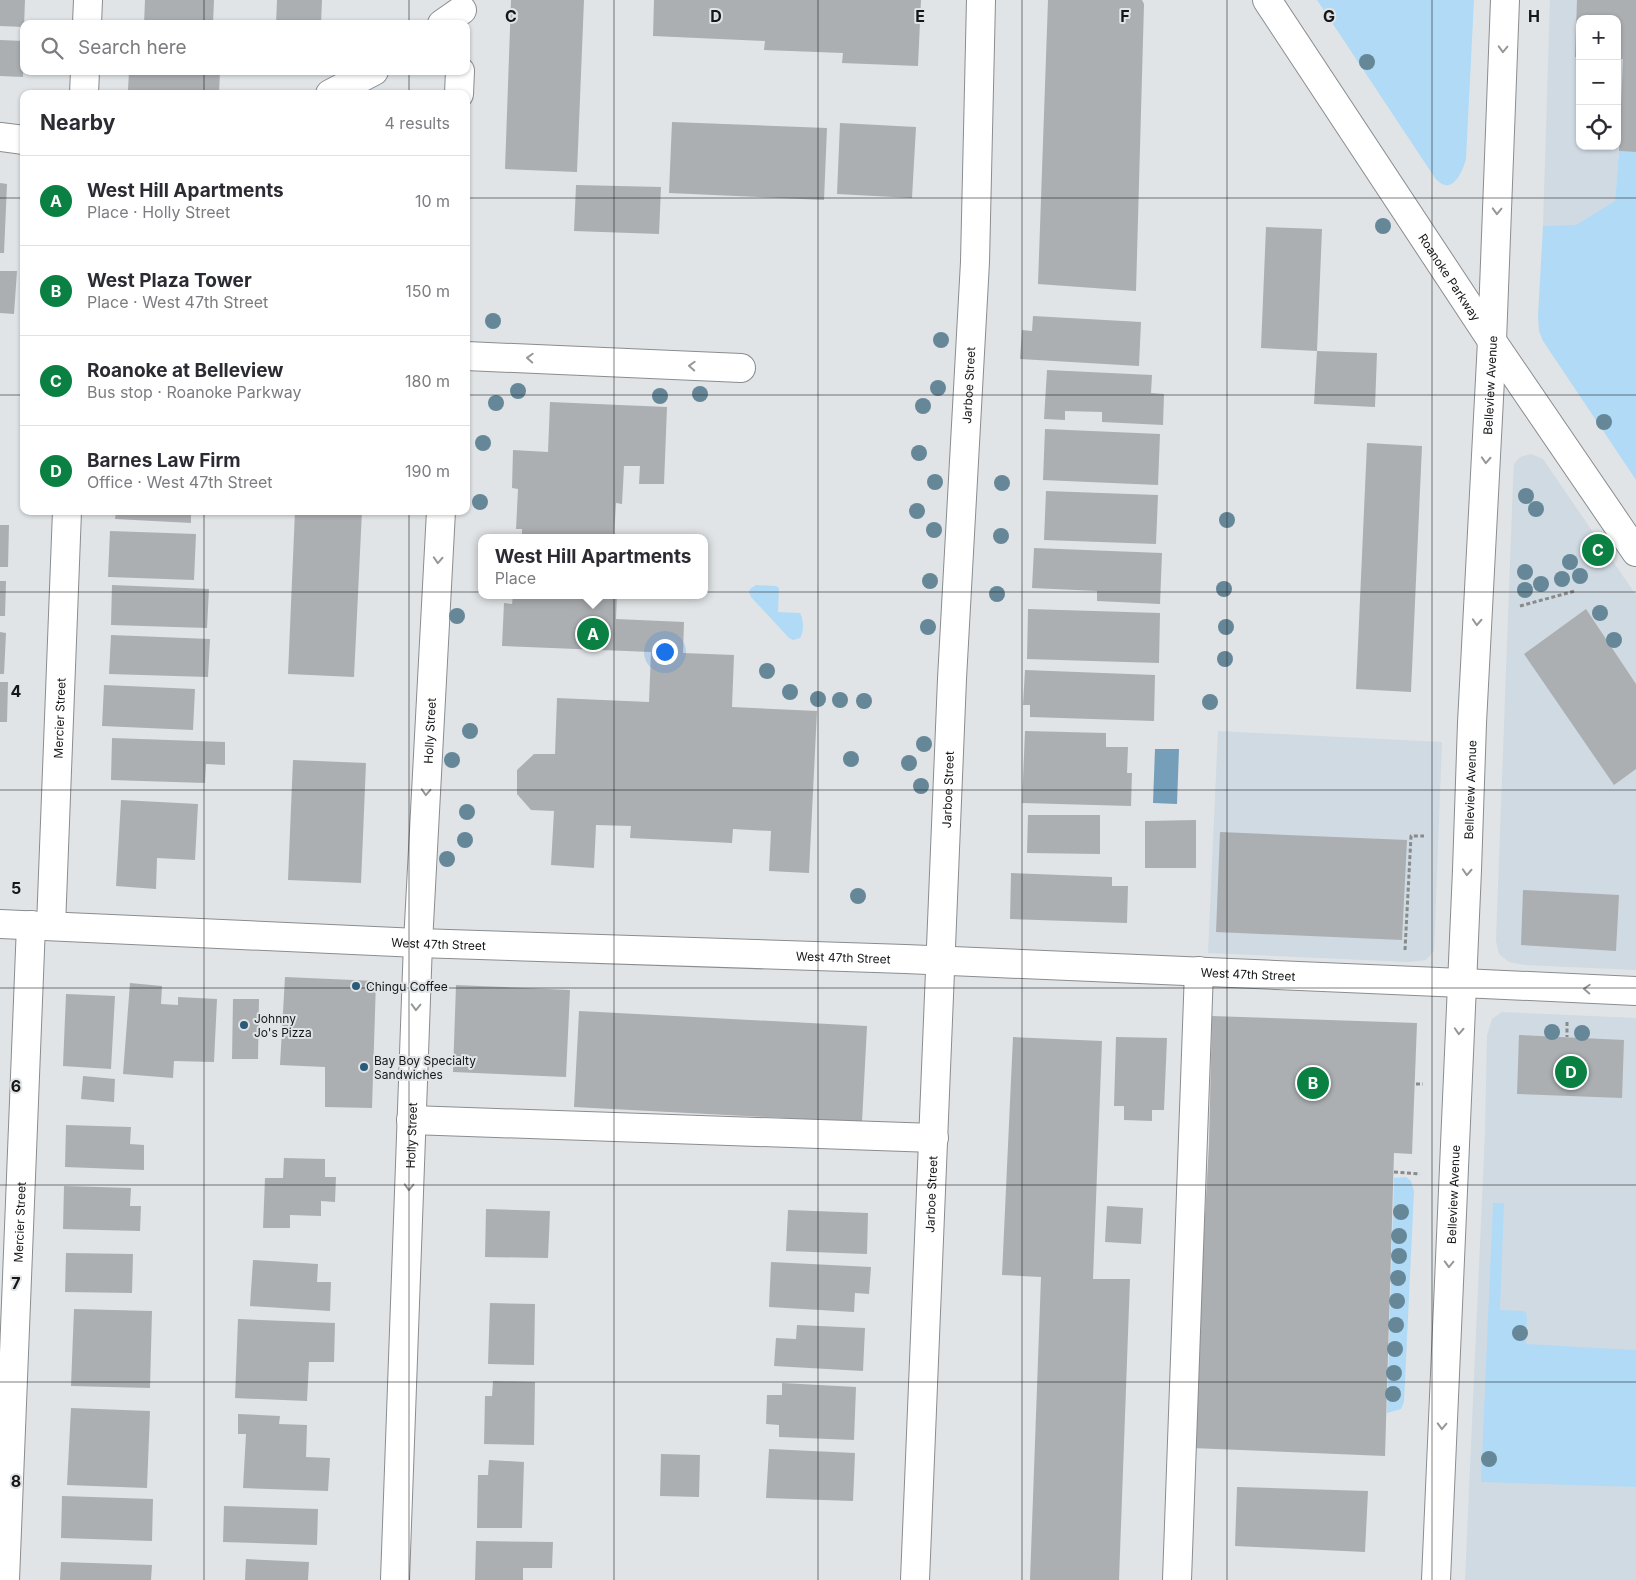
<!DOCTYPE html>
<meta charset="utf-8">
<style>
:root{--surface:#fff;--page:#f2f2f3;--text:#2b2b33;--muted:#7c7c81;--line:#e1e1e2;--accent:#0b8043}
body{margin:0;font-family:Inter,sans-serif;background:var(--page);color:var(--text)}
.controls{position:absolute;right:15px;top:15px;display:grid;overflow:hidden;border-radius:10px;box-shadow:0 1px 4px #0004}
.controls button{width:45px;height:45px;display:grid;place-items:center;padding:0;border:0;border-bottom:1px solid var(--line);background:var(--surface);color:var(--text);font:25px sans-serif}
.you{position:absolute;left:664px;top:651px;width:18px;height:18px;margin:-12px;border:4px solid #fff;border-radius:50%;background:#1a73e8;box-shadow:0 0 0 8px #1a73e833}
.badge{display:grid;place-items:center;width:32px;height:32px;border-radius:50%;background:var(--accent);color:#fff;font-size:16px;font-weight:700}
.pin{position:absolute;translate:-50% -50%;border:2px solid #fff;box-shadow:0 1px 5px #0006}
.popup{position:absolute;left:478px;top:534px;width:230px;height:65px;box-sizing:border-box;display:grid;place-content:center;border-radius:10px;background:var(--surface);filter:drop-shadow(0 1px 4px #0005);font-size:16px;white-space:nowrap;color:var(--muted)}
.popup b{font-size:19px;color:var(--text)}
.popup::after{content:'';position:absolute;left:50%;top:100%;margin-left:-10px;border:10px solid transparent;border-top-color:var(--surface)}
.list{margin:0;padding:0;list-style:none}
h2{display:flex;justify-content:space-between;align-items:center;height:65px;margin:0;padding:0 20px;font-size:21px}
h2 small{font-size:16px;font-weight:400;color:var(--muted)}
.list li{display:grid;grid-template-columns:32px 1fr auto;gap:15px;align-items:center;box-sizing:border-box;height:90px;padding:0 20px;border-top:1px solid var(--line)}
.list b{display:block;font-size:19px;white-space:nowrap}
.list p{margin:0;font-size:16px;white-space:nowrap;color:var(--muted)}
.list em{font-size:16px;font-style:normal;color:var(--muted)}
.icon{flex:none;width:28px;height:28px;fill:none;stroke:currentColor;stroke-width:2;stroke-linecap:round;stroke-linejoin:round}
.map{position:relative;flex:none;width:1636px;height:1580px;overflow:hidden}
.search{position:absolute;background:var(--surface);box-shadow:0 1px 4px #0004;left:20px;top:20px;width:450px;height:55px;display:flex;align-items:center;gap:12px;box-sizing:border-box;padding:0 18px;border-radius:10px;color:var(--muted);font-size:19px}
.panel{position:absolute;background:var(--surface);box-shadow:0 1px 4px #0004;left:20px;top:90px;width:450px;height:425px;border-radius:10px}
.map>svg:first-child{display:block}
</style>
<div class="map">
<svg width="1636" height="1580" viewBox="0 0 1636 1580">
<rect width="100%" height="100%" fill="#e0e4e6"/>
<!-- built -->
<path fill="#d0dae2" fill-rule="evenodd" d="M 1550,0 L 1636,0 L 1636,152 L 1619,151 L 1615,201 L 1576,226 L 1543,226 ZM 1580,19 L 1617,19 L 1617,146 L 1580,146 Z
M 1531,454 L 1543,459 L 1636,595 L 1636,970 L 1525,965 L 1509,962 L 1499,954 L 1496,941 L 1513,482 L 1514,464 L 1520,457 Z
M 1218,731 L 1442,742 L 1434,951 L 1426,960 L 1409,962 L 1208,953 Z
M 1502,1012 L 1636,1018 L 1636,1580 L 1465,1580 L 1485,1132 L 1487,1035 L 1492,1019 Z"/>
<!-- green -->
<path fill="#b1daf6" d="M 1317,0 L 1474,0 L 1466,159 C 1462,174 1451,197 1435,178 Z
M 1619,151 L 1636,152 L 1636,480 L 1543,341 L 1539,331 L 1538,316 L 1543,226 L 1576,225 L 1615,201 Z
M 756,585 L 776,586 L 779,588 L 778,612 L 800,613 C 804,620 804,632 800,638 L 793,640 L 789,638 L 751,597 L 749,592 L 750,589 Z
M 1406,1177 L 1411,1181 L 1414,1191 L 1404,1402 L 1401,1409 L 1387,1413 L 1394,1178 Z
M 1493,1203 L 1504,1203 L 1500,1310 L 1523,1311 L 1526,1313 L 1527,1317 L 1526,1344 L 1636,1350 L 1636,1487 L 1481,1482 Z"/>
<!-- water -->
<path fill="#749eba" d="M 1155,749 L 1179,749 L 1177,804 L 1153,803 Z"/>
<!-- building -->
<path fill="#acafb2" d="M 0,0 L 25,0 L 24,27 L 0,26 Z
M 145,0 L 214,0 L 213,24 L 144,24 Z
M 277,0 L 322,0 L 321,24 L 276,24 Z
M 511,0 L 584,0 L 577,172 L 505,169 Z
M 654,0 L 921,0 L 918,66 L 842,63 L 843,53 L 764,50 L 765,41 L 653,36 Z
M 1048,0 L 1142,0 L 1144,4 L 1136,291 L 1038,284 Z
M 1577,0 L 1636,0 L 1636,152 L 1619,151 L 1623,59 L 1617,59 L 1617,19 L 1580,19 L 1580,57 L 1575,57 Z
M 0,40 L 24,41 L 23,77 L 0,76 Z
M 129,71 L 220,71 L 219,94 L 128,90 Z
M 672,122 L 827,128 L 824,200 L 669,193 Z
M 840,123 L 916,127 L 912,198 L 837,194 Z
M 0,183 L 7,184 L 4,253 L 0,253 Z
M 576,185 L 661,187 L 659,234 L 574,231 Z
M 1266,227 L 1322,229 L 1317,351 L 1261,348 Z
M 0,271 L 17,271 L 14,314 L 0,313 Z
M 1033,316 L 1141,322 L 1139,366 L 1020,359 L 1022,330 L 1032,331 Z
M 1317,351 L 1377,353 L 1375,407 L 1314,404 Z
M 1047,370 L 1152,375 L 1151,393 L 1164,394 L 1163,425 L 1102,422 L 1102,412 L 1065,411 L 1065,420 L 1044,419 Z
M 550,402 L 667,407 L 664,484 L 639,484 L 640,466 L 624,466 L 622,504 L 616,503 L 614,538 L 522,538 L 522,529 L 516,529 L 518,489 L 512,488 L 513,450 L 548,452 Z
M 1045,429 L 1160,434 L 1158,485 L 1043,480 Z
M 1367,443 L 1422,446 L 1411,692 L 1356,689 Z
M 1046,491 L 1158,495 L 1156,544 L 1044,540 Z
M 116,511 L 191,511 L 191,523 L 115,519 Z
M 295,511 L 362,511 L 354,677 L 288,674 Z
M 0,525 L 9,525 L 8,567 L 0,567 Z
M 110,531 L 196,534 L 194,580 L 108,577 Z
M 1034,548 L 1162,553 L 1160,604 L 1097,601 L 1097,591 L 1032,588 Z
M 0,581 L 6,581 L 5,616 L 0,616 Z
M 112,585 L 209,589 L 207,628 L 111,625 Z
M 513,595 L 617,595 L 616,619 L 684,622 L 683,653 L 734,655 L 732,707 L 817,711 L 809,873 L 769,871 L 771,831 L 733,829 L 732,843 L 630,838 L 631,826 L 596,825 L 594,868 L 551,865 L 554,811 L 531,810 L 517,794 L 517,770 L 534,754 L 555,754 L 557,698 L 649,702 L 651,652 L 502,646 L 504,603 L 512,604 Z
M 1028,609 L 1160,613 L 1159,663 L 1027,659 Z
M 1586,609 L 1636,684 L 1636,769 L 1614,785 L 1524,654 Z
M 0,632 L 6,633 L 4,674 L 0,674 Z
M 111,635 L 210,639 L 208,677 L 109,674 Z
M 1025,670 L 1155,675 L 1154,721 L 1030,717 L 1030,705 L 1023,705 Z
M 0,682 L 8,682 L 7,722 L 0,722 Z
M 104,685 L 195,689 L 193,730 L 102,726 Z
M 1025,731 L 1106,733 L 1106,747 L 1128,747 L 1127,773 L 1132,773 L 1131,806 L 1022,803 Z
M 112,738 L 225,742 L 225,765 L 206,764 L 205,783 L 111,780 Z
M 293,760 L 366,763 L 361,883 L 288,880 Z
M 121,800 L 198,804 L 195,860 L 157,858 L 156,889 L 116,886 Z
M 1028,815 L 1100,815 L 1100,854 L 1027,853 Z
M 1196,820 L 1196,868 L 1145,868 L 1145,821 Z
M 1220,832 L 1407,840 L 1402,940 L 1216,932 Z
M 1011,873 L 1112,877 L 1112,886 L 1128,886 L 1127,923 L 1010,919 Z
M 1523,890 L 1619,895 L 1616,951 L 1521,945 Z
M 285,977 L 376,981 L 372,1108 L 325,1107 L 325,1067 L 280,1065 Z
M 130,983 L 162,986 L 161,1004 L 178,1005 L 178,997 L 217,999 L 214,1062 L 174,1061 L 173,1078 L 123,1074 Z
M 456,985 L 570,990 L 566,1077 L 453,1072 Z
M 66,994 L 115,996 L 111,1069 L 63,1066 Z
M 233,999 L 259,999 L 258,1059 L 232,1059 Z
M 579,1011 L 867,1026 L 862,1122 L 574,1107 Z
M 1212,1016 L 1417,1023 L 1412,1154 L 1394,1153 L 1385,1456 L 1192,1448 L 1209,1144 Z
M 1519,1035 L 1624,1040 L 1622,1098 L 1517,1094 Z
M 1013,1037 L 1102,1041 L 1093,1279 L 1130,1279 L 1119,1580 L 1030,1580 L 1041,1277 L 1002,1275 Z
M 1116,1037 L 1167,1038 L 1164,1110 L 1152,1110 L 1152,1121 L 1124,1120 L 1124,1106 L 1114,1106 Z
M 83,1076 L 115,1079 L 114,1102 L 81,1099 Z
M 66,1125 L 131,1127 L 130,1144 L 144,1145 L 144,1170 L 65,1167 Z
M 284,1158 L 325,1159 L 325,1177 L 336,1177 L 335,1202 L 321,1201 L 321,1216 L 290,1215 L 290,1228 L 263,1228 L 265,1178 L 283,1178 Z
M 64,1186 L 131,1188 L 130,1206 L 141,1206 L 140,1231 L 63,1229 Z
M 1107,1206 L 1143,1208 L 1141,1244 L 1105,1242 Z
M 486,1209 L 550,1211 L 548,1258 L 485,1257 Z
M 788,1210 L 868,1213 L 867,1254 L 786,1251 Z
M 66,1253 L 133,1254 L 132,1293 L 65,1292 Z
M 253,1260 L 318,1264 L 317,1282 L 331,1282 L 330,1311 L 250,1306 Z
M 771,1262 L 871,1267 L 869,1294 L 855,1293 L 854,1312 L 769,1307 Z
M 490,1303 L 535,1304 L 534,1365 L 488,1364 Z
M 74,1309 L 152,1311 L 150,1388 L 71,1386 Z
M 238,1319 L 335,1323 L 334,1362 L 309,1362 L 307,1401 L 235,1398 Z
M 797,1325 L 865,1328 L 863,1371 L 774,1366 L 776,1338 L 796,1339 Z
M 493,1381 L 535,1382 L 534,1445 L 484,1444 L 485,1396 L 492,1396 Z
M 782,1383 L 856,1387 L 854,1440 L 779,1437 L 779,1425 L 766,1424 L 767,1395 L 782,1395 Z
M 71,1408 L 150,1411 L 147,1488 L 67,1485 Z
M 238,1414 L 280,1416 L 279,1424 L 307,1425 L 306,1457 L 330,1458 L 328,1491 L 243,1488 L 246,1434 L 238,1434 Z
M 769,1449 L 855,1453 L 853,1501 L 766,1498 Z
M 661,1454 L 700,1455 L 699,1497 L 660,1496 Z
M 489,1460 L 524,1462 L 522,1528 L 477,1528 L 478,1475 L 488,1475 Z
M 1237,1487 L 1368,1491 L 1365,1552 L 1235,1546 Z
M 62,1496 L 153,1499 L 152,1541 L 61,1538 Z
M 224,1506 L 318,1509 L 317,1545 L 223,1542 Z
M 476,1541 L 553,1542 L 552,1568 L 523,1568 L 523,1580 L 475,1580 Z
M 246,1559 L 309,1562 L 308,1580 L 245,1580 Z
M 61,1562 L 152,1565 L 151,1580 L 60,1580 Z"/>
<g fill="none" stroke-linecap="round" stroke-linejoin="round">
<!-- minor casing -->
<g stroke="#8a8d8f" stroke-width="30">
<g id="minor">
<path id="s1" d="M 1267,0 L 1492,341 L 1636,552"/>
<path d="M 87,24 L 88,0"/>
<path d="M 442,24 L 462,10"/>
<path d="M 84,94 L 85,71"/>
<path d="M 330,94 L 374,71"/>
<path d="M 459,94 L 460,71"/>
<path d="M 0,137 L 24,140"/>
<path d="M 466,356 L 741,368"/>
<path id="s2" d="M 0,924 L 418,943 L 905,959 L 1462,983"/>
<path id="s3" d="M 51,926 L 67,511"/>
<path d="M 411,1120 L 934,1138"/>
<path id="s4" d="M 5,1580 L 31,925"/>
<path id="s5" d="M 395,1580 L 418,943 L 441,511"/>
<path id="s6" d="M 915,1580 L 952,679 L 975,262 L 981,0"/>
<path d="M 1177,1580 L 1199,971"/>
</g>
</g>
<!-- major casing -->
<g stroke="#8a8d8f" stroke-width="30">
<g id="major">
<path d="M 1462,983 L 1636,991"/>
<path id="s7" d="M 1436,1580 L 1467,870 L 1472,723 L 1492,341 L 1505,0"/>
</g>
</g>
<!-- path -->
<path stroke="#888b8c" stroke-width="3" stroke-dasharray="4 2.5" stroke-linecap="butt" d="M 1520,606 L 1575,591
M 1405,950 L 1411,836 L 1424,836
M 1567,1022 L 1567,1037
M 1416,1084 L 1423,1084
M 1394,1172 L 1420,1174"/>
<!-- minor -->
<use href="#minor" stroke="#fff" stroke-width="28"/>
<!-- major -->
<use href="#major" stroke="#fff" stroke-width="28"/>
</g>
<!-- trees -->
<g fill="#658798">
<circle cx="1367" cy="62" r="8"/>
<circle cx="1383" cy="226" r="8"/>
<circle cx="493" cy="321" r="8"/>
<circle cx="941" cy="340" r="8"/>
<circle cx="938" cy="388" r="8"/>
<circle cx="518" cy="391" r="8"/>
<circle cx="700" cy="394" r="8"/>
<circle cx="660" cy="396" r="8"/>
<circle cx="496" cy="403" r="8"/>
<circle cx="923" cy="406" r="8"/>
<circle cx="1604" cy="422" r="8"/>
<circle cx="483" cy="443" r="8"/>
<circle cx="919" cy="453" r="8"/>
<circle cx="935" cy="482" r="8"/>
<circle cx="1002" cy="483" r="8"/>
<circle cx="1526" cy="496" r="8"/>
<circle cx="480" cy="502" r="8"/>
<circle cx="1536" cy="509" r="8"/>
<circle cx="917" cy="511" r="8"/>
<circle cx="1227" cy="520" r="8"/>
<circle cx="934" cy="530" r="8"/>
<circle cx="1001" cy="536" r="8"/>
<circle cx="1570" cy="562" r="8"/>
<circle cx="1525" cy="572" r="8"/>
<circle cx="1580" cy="576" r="8"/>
<circle cx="1562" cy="579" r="8"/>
<circle cx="930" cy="581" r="8"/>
<circle cx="1541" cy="584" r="8"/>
<circle cx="1224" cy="589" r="8"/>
<circle cx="1525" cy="590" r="8"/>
<circle cx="997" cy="594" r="8"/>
<circle cx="1600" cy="613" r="8"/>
<circle cx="457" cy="616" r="8"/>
<circle cx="928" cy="627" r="8"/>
<circle cx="1226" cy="627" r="8"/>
<circle cx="1614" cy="640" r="8"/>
<circle cx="1225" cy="659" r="8"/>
<circle cx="767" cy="671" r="8"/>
<circle cx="790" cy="692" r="8"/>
<circle cx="818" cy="699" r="8"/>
<circle cx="840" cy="700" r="8"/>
<circle cx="864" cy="701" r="8"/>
<circle cx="1210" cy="702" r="8"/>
<circle cx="470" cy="731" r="8"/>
<circle cx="924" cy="744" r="8"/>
<circle cx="851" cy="759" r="8"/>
<circle cx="452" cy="760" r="8"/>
<circle cx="909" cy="763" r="8"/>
<circle cx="921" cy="786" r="8"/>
<circle cx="467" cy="812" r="8"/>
<circle cx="465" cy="840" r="8"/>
<circle cx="447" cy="859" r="8"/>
<circle cx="858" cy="896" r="8"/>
<circle cx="1552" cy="1032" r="8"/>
<circle cx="1582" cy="1033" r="8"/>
<circle cx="1401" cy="1212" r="8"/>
<circle cx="1399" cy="1236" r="8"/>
<circle cx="1399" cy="1256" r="8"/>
<circle cx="1398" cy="1278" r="8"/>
<circle cx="1397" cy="1301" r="8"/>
<circle cx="1396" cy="1325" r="8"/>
<circle cx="1520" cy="1333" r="8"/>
<circle cx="1395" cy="1349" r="8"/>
<circle cx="1394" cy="1373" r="8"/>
<circle cx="1393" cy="1394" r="8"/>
<circle cx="1489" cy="1459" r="8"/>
</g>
<!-- one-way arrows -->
<defs><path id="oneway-chevron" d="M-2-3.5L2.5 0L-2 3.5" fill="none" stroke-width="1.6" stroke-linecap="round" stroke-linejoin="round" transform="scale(1.25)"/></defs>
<g stroke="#969797">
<use href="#oneway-chevron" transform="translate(1503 49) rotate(92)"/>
<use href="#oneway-chevron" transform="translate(1497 211) rotate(92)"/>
<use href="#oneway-chevron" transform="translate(530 358) rotate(-177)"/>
<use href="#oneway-chevron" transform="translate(692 366) rotate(-177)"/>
<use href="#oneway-chevron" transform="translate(1486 460) rotate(93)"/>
<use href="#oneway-chevron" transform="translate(438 560) rotate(93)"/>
<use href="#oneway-chevron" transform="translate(1477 622) rotate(93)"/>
<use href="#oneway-chevron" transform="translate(426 792) rotate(93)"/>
<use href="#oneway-chevron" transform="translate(1467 872) rotate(93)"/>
<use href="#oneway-chevron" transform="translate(1587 989) rotate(-177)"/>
<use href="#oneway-chevron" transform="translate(416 1007) rotate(92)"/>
<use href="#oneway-chevron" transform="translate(1459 1031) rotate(93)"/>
<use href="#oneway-chevron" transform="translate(409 1187) rotate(92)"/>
<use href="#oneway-chevron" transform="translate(1449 1264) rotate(92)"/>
<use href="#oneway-chevron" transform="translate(1442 1426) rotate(92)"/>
</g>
<!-- grid -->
<path fill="none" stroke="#161718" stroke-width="1" stroke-opacity="0.55" d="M 204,0 L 204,24M 409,0 L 409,24M 614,0 L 614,1580M 818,0 L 818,1580M 1022,0 L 1022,1580M 1227,0 L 1227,1580M 1432,0 L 1432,1580M 204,71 L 204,94M 409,71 L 409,94M 0,198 L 24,198M 466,198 L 1636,198M 0,395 L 24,395M 466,395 L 1636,395M 204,511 L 204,1580M 409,511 L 409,1580M 0,592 L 1636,592M 0,790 L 1636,790M 0,988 L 1636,988M 0,1185 L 1636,1185M 0,1382 L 1636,1382"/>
<!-- markers -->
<g fill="#2a5b79" stroke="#e0e4e6" stroke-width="2">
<circle cx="356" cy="986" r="5"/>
<circle cx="244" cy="1025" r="5"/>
<circle cx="364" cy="1067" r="5"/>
</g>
<g text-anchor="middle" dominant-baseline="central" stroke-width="4" stroke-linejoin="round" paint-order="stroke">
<!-- street labels -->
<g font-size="12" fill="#161718" stroke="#e0e4e6">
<text stroke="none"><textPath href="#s1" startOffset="332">Roanoke Parkway</textPath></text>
<text stroke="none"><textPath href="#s6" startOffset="1196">Jarboe Street</textPath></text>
<text stroke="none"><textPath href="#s7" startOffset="1196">Belleview Avenue</textPath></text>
<text stroke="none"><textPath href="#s3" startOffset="208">Mercier Street</textPath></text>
<text stroke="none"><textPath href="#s5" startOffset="850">Holly Street</textPath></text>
<text stroke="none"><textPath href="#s6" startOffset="791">Jarboe Street</textPath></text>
<text stroke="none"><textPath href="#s7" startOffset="791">Belleview Avenue</textPath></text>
<text stroke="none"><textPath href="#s2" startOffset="439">West 47th Street</textPath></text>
<text stroke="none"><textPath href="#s2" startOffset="844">West 47th Street</textPath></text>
<text stroke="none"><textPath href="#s2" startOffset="1249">West 47th Street</textPath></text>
<text stroke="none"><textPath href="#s5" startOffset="445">Holly Street</textPath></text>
<text stroke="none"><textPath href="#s6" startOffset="386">Jarboe Street</textPath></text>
<text stroke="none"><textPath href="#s7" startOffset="386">Belleview Avenue</textPath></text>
<text stroke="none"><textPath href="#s4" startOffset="358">Mercier Street</textPath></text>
</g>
<!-- poi labels -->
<g font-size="12" fill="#161718" stroke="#e0e4e6" text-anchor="start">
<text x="366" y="986">Chingu Coffee</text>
<text x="254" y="1018">Johnny<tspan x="254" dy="14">Jo's Pizza</tspan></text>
<text x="374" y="1060">Bay Boy Specialty<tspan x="374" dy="14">Sandwiches</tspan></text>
</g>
</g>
<g font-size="16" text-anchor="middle" font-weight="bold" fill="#161718" stroke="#e0e4e6" stroke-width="4" stroke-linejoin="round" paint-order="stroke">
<text x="511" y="22">C</text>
<text x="716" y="22">D</text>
<text x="920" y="22">E</text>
<text x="1125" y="22">F</text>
<text x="1329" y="22">G</text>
<text x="1534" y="22">H</text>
<text x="16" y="697">4</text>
<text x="16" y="894">5</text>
<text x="16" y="1092">6</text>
<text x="16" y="1289">7</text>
<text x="16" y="1487">8</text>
</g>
</svg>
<div class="controls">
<button>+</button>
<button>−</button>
<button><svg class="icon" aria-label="locate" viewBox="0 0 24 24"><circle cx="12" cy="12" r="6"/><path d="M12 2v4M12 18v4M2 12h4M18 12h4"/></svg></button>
</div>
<div class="you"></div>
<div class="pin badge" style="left:593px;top:634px">A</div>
<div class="popup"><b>West Hill Apartments</b>Place</div>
<div class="pin badge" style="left:1313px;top:1083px">B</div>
<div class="pin badge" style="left:1598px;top:550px">C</div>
<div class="pin badge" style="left:1571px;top:1072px">D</div>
<div class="search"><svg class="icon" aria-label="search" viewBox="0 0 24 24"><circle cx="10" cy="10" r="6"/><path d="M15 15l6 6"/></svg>Search here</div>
<section class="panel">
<h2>Nearby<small>4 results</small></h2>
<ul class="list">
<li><span class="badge">A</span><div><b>West Hill Apartments</b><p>Place · Holly Street</p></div><em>10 m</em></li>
<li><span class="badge">B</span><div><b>West Plaza Tower</b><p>Place · West 47th Street</p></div><em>150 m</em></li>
<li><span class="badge">C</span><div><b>Roanoke at Belleview</b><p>Bus stop · Roanoke Parkway</p></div><em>180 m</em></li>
<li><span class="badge">D</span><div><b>Barnes Law Firm</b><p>Office · West 47th Street</p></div><em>190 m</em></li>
</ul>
</section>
</div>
